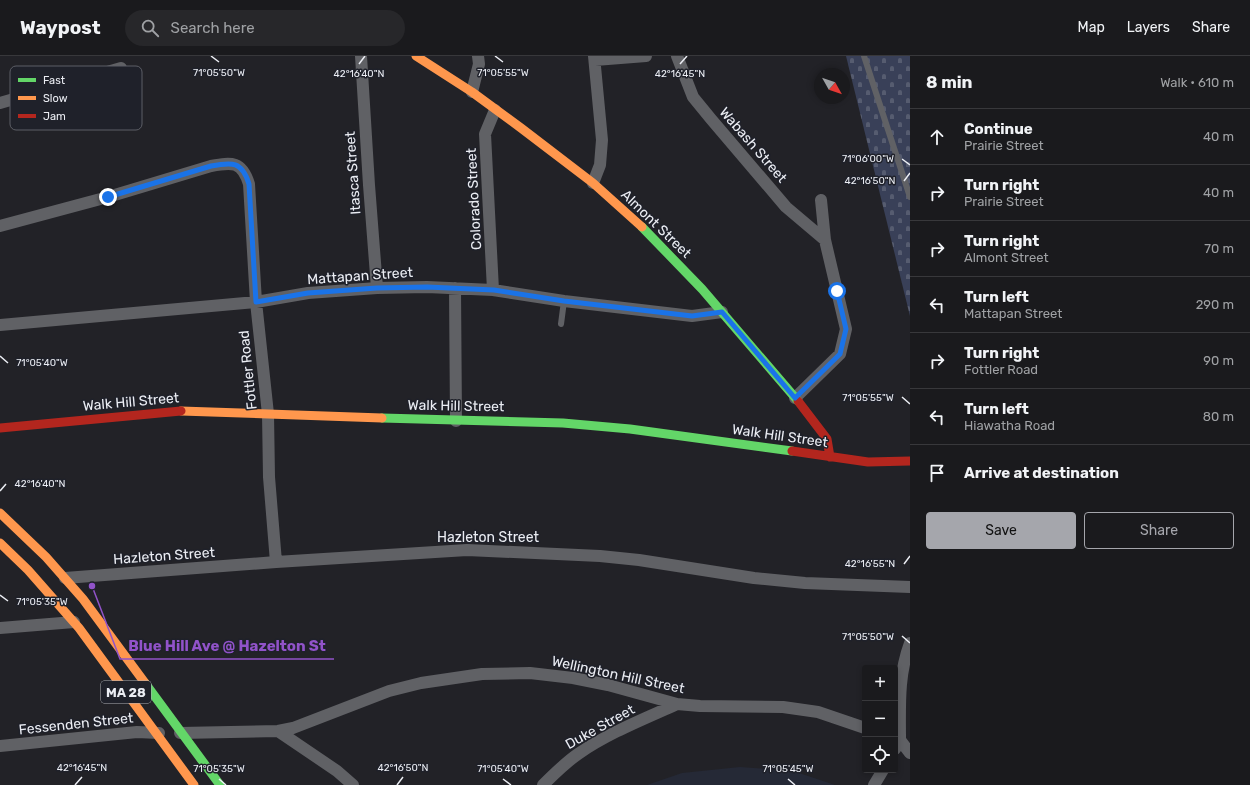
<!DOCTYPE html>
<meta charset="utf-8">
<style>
:root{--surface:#1a1a1d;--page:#27272a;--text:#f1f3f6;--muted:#9fa1a4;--line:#38383b;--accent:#a5a6ac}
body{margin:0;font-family:Rubik,sans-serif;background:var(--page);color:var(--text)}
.controls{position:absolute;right:12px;bottom:12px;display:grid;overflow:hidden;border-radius:4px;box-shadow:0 2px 6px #0003}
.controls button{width:36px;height:36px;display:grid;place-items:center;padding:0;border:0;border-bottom:1px solid var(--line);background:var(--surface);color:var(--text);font:20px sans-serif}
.compass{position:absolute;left:814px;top:12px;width:36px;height:36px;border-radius:50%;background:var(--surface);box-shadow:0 2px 6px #0003;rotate:130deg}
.stop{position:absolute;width:12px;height:12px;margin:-9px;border:3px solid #1a73e8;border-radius:50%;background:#fff}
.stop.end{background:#1a73e8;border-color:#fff;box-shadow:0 1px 4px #0008}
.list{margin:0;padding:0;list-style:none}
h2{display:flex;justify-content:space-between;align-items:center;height:52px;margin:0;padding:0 16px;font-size:17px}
h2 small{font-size:13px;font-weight:400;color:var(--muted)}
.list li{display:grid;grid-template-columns:26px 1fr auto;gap:12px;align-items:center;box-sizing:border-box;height:56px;padding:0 16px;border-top:1px solid var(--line)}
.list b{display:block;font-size:15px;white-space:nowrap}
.list p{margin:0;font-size:13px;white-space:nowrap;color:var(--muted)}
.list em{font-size:13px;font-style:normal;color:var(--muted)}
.actions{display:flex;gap:8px;padding:12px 16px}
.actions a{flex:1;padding:9px 0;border:1px solid var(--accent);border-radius:4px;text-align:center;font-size:14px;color:var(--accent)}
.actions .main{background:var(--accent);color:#111}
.icon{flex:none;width:22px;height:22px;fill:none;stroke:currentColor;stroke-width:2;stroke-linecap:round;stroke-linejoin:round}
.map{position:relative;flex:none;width:910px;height:729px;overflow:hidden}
header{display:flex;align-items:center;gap:24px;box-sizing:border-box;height:56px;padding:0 20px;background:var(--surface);border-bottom:1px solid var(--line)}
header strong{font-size:19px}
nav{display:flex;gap:22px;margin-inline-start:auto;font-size:14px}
.search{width:280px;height:36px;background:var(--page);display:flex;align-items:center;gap:10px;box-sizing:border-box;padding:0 14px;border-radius:22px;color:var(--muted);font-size:15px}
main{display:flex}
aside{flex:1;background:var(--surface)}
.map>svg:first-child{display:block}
</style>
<header>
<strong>Waypost</strong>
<div class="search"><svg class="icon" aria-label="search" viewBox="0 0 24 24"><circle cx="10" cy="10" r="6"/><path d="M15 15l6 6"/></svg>Search here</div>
<nav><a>Map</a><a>Layers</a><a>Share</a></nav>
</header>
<main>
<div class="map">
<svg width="910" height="729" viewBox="0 0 910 729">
<defs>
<pattern id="cemetery-stones" width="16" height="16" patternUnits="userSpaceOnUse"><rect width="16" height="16" fill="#394058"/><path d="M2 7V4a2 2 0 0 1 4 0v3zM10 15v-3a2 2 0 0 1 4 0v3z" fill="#565c70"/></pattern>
</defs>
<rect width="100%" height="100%" fill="#222227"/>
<!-- built -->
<path fill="#252936" d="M 740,711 L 793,715 L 835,729 L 647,729 L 682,717 Z"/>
<!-- cemetery -->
<path fill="url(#cemetery-stones)" d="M 846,0 L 910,0 L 910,260 Z"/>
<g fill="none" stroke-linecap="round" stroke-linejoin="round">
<!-- lane -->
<path stroke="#606165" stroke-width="6" d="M 864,0 L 910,141
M 561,268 L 564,245"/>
<!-- street -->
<path stroke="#606165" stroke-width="12" d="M 361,0 L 369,129 L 377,232
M 677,0 L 693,41 L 711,63 L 786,151 L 825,184
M 595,4 L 646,0
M 472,36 L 479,8 L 478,0
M 0,47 L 121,12
M 593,127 L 600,109 L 602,84 L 594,0
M 0,170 L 108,141 L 211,110 C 232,106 242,105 249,128 L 256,246 L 268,358 L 269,421 L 276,506
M 455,232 L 456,365
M 493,234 L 485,78 L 495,54
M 0,269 L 256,246 L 308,237 L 377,232 L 427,231 L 493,234 L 564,245 L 692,260 L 722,256
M 795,342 L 840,298 L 846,273 L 825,184 L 821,144
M 65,522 L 276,506 L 467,494 L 600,500 L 639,504 L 754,522 L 805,527 L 910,531
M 0,572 L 74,566
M 278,675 L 337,715 L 353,729
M 180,677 L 278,675 L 293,672 L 389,635 L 421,627 L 482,618 L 530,617 L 573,622 L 608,629 L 677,648 L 700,650 L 783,651 L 818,656 L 865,672
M 895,683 L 900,684 L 910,697
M 0,690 L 137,676 L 159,677
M 895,693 L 900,684 C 900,651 898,619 910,587
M 543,729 C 554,718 565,707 578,698 C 608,677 644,663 677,648
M 874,729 L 883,714"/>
<!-- fast -->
<path stroke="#63d668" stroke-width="9" d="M 642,171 L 702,233 L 798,345
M 382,362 L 563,367 L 630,373 L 792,395
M 145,627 L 220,729"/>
<!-- slow -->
<path stroke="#ff974d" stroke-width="9" d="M 416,0 L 472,36 L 521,72 L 593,127 L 642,171
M 181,355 L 382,362
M 0,457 L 46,501 L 83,543 L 145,627
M 0,487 L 28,514 L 79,572 L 194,729"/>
<!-- jam -->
<path stroke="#b3261e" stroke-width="9" d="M 798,345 L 827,383 L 830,401
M 0,372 L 181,355
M 792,395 L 868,406 L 910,405"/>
</g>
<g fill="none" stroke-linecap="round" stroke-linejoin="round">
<!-- route -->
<path stroke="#1a73e8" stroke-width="5" d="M 108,141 L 211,110 C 232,106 242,105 249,128 L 256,246 L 308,237 L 377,232 L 427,231 L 494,234 L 564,245 L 692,260 L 722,256 L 795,342 L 840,298 L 846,273 L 837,235"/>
</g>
<!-- ticks -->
<path fill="none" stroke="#ebedf3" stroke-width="1.5" d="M 211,0 L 219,6M 495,0 L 503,6M 359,8 L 365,0M 680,8 L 687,0M 902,103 L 910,109M 904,125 L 910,117M 0,300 L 8,307M 902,341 L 910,348M 0,435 L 6,428M 904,508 L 910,500M 0,539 L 8,545M 902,580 L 910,587M 219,723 L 226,729M 503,723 L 511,729M 788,723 L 795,729M 75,729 L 82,721M 397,729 L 403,721"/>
<g text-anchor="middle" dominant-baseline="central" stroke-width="3" stroke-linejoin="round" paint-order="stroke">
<!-- shield labels -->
<rect fill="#1f212a" stroke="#aeb0b7" stroke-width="1" x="101" y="625" width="50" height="22" rx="3"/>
<g font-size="13" font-weight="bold" fill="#ebedf3">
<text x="126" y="636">MA 28</text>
</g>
<!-- street labels -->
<g font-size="14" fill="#ebedf3" stroke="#1f212a">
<text transform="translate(753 89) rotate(49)">Wabash Street</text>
<text transform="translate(353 117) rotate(-94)">Itasca Street</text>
<text transform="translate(474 143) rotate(-93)">Colorado Street</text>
<text transform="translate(656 168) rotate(44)">Almont Street</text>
<text transform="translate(360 220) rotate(-4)">Mattapan Street</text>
<text transform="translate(248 314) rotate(-96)">Fottler Road</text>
<text transform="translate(131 346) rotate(-5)">Walk Hill Street</text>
<text transform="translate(456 350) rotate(1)">Walk Hill Street</text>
<text transform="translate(780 380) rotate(8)">Walk Hill Street</text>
<text x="488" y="481">Hazleton Street</text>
<text transform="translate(164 500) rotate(-4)">Hazleton Street</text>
<text transform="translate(618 619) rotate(12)">Wellington Hill Street</text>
<text transform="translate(76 668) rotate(-6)">Fessenden Street</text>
<text transform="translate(600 671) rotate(-29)">Duke Street</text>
</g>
</g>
<!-- legend -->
<rect x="10" y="10" width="132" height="64" rx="6" fill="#1f212a" stroke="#5c5e66" stroke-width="1"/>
<rect x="18" y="22" width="18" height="4" fill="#63d668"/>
<rect x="18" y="40" width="18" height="4" fill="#ff974d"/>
<rect x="18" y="58" width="18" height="4" fill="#b3261e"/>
<g font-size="11" fill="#ebedf3">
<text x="43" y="28">Fast</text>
<text x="43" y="46">Slow</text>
<text x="43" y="64">Jam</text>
</g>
<g font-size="10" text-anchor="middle" fill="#ebedf3" stroke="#1f212a" stroke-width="3" stroke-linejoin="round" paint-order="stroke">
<text x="219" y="20">71°05'50"W</text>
<text x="503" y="20">71°05'55"W</text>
<text x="359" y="21">42°16'40"N</text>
<text x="680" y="21">42°16'45"N</text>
<text x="868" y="106">71°06'00"W</text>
<text x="870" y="128">42°16'50"N</text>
<text x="42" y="310">71°05'40"W</text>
<text x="868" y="345">71°05'55"W</text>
<text x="40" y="431">42°16'40"N</text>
<text x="870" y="511">42°16'55"N</text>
<text x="42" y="549">71°05'35"W</text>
<text x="868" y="584">71°05'50"W</text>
<text x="82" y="715">42°16'45"N</text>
<text x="403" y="715">42°16'50"N</text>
<text x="219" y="716">71°05'35"W</text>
<text x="503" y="716">71°05'40"W</text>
<text x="788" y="716">71°05'45"W</text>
</g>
<!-- callouts -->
<path fill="none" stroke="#9153c9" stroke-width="1.5" d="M92 530L120 603H334"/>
<circle fill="#9153c9" stroke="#1f212a" stroke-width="1.5" cx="92" cy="530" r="4"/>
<g font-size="15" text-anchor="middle" font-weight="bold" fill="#9153c9" stroke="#1f212a" stroke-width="3" stroke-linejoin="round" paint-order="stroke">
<text x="227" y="595">Blue Hill Ave @ Hazelton St</text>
</g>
</svg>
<div class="controls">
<button>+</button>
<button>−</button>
<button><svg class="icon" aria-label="locate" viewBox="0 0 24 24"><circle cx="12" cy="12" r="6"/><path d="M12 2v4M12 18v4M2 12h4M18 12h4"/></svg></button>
</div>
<svg class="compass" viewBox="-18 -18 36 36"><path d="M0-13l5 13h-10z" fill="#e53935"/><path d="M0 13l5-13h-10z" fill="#9fa1a4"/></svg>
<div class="stop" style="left:837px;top:235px"></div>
<div class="stop end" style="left:108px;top:141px"></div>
</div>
<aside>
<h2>8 min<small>Walk · 610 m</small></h2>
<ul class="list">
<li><svg class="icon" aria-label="ahead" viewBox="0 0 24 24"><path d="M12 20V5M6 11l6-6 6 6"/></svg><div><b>Continue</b><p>Prairie Street</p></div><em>40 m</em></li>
<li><svg class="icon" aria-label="right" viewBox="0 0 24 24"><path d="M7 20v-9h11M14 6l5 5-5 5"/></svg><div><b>Turn right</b><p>Prairie Street</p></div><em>40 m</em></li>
<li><svg class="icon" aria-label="right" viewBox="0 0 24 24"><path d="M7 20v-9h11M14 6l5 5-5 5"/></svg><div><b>Turn right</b><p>Almont Street</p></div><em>70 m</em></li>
<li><svg class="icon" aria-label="left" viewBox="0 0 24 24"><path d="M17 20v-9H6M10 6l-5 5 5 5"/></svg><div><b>Turn left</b><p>Mattapan Street</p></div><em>290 m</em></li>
<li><svg class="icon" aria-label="right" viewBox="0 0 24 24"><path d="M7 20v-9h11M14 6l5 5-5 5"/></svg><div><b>Turn right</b><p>Fottler Road</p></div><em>90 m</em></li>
<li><svg class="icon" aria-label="left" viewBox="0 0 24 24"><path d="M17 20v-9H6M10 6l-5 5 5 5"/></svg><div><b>Turn left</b><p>Hiawatha Road</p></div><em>80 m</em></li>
<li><svg class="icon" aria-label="arrive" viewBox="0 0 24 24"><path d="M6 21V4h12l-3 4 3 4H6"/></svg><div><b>Arrive at destination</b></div></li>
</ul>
<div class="actions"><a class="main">Save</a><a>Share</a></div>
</aside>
</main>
